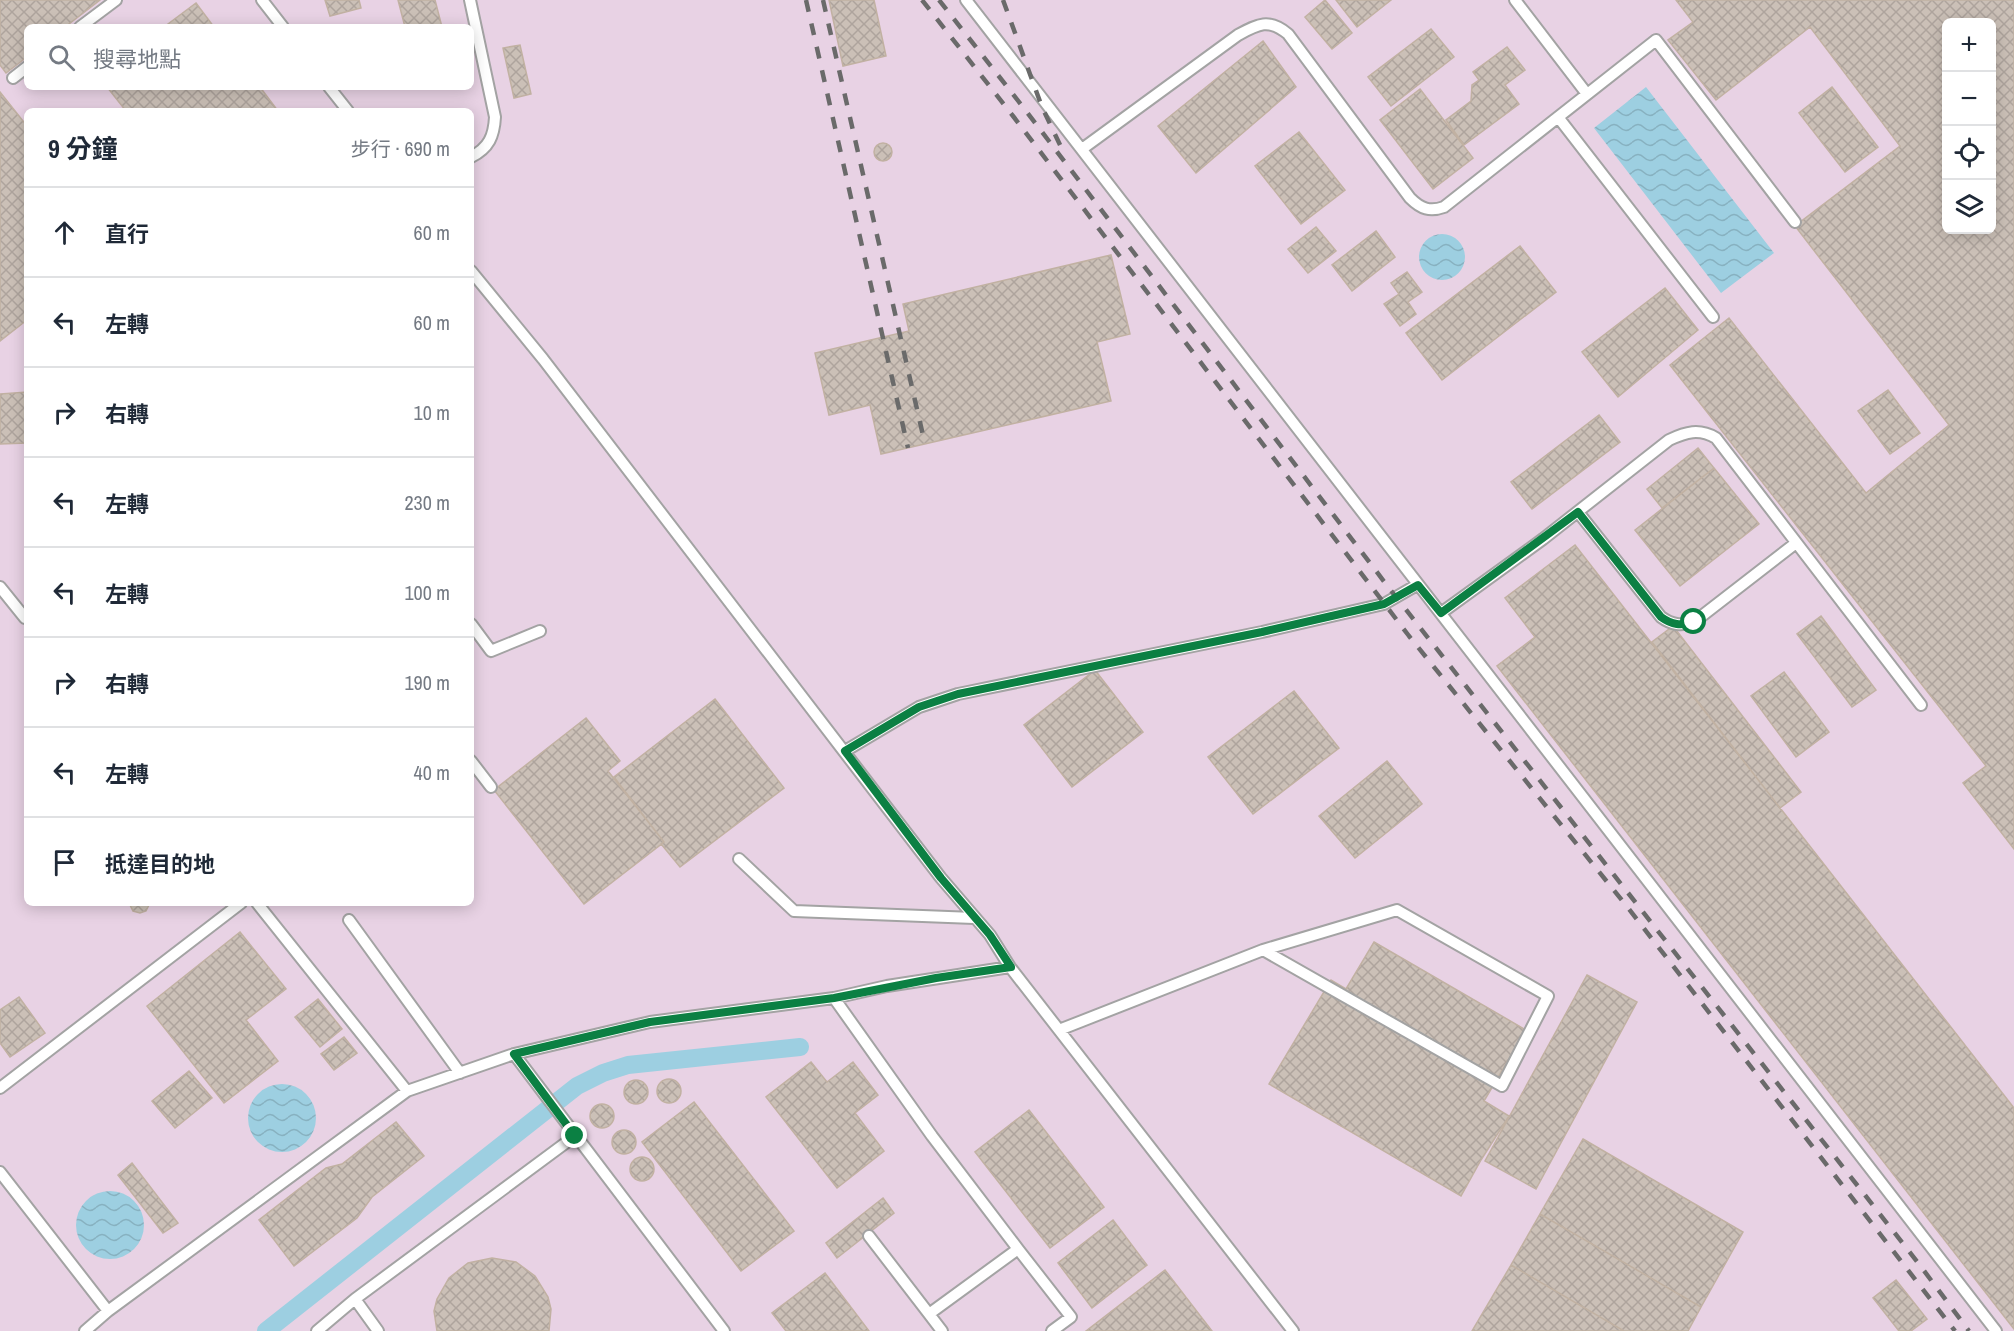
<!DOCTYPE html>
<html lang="zh-TW">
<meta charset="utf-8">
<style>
:root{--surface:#fff;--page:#f2f2f3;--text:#1f2937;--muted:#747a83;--line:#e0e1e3}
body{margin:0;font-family:"Archivo Narrow","Noto Sans TC",sans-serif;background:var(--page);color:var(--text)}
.controls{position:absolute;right:18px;top:18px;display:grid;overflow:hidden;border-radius:9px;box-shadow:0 3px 15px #0003}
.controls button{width:54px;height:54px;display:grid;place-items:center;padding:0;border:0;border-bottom:2px solid var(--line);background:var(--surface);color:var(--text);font:30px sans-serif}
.stop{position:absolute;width:18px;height:18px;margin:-14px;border:4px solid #0b8043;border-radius:50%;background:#fff}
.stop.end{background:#0b8043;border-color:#fff;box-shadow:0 2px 6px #0008}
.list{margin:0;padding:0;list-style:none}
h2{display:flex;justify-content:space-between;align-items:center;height:78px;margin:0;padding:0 24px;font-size:26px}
h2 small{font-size:20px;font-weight:400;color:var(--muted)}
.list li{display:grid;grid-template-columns:39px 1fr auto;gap:18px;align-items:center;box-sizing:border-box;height:90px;padding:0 24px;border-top:2px solid var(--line)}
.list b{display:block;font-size:22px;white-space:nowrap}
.list em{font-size:20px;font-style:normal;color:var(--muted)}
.icon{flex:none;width:33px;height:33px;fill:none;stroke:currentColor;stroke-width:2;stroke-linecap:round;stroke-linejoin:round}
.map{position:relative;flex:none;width:2014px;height:1331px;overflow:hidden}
.search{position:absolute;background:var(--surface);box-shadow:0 3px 15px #0003;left:24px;top:24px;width:450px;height:66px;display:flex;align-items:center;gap:15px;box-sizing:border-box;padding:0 21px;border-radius:9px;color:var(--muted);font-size:22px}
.panel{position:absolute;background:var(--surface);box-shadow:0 3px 15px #0003;left:24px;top:108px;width:450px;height:798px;border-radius:9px}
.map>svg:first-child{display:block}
</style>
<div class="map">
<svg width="2014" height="1331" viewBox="0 0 2014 1331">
<defs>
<pattern id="water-waves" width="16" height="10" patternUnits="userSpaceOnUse" patternTransform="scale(1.5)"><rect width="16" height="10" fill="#9dcfe1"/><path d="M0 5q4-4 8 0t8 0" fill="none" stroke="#87b1c0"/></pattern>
<pattern id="building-cross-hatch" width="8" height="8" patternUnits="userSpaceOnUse" patternTransform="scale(1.5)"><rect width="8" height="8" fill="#cbc0b7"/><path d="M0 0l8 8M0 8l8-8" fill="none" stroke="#aea49d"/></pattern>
</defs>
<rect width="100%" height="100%" fill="#efeae1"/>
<!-- industrial -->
<path fill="#e8d2e4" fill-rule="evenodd" d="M 0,0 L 2014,0 L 2014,1331 L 0,1331 ZM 1946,22 L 1992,22 L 1992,230 L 1946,230 ZM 27,27 L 471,27 L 471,87 L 27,87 ZM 27,111 L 471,111 L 471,903 L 27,903 Z"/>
<!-- water -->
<path fill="url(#water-waves)" d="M 1646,87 L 1774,253 L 1721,293 L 1594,128 Z
M1419 257a23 23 0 1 1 46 0a23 23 0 1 1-46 0Z
M248 1118a34 34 0 1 1 68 0a34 34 0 1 1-68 0Z
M76 1225a34 34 0 1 1 68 0a34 34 0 1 1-68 0Z"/>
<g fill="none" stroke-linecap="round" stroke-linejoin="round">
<!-- canal -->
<path stroke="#9dcfe1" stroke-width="18" d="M 266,1331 L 577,1086 L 603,1073 L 628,1065 L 800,1047"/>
</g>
<!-- building -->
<path fill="url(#building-cross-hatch)" stroke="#c1b1a2" stroke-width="1.5" fill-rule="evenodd" d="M 0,0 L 100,0 L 65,27 L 27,27 L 27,57 L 6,73 L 0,65 Z
M 325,0 L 359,0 L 361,8 L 330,16 Z
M 398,0 L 435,0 L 442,27 L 405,27 Z
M 829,0 L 874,0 L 886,56 L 843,66 Z
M 1325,0 L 1352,33 L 1332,49 L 1305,17 Z
M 1336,0 L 1391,0 L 1357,27 Z
M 1676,0 L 2014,0 L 2014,849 L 1963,783 L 1986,766 L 1670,365 L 1729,318 L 1866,493 L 1949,425 L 1795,226 L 1900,146 L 1810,27 L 1716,100 L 1668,40 L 1693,22 ZM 1946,22 L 1992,22 L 1992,230 L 1946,230 Z
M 196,3 L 214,27 L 164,27 Z
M 1431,29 L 1454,57 L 1391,106 L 1368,77 Z
M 1263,41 L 1296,87 L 1196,173 L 1158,126 Z
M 520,45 L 531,94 L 514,98 L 503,48 Z
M 1507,47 L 1525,70 L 1505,85 L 1519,104 L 1464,145 L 1446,120 L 1471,101 L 1472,85 L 1479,80 L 1473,72 Z
M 107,87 L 260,87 L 278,111 L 126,111 Z
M 1832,87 L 1878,147 L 1845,172 L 1799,113 Z
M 1420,89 L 1473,158 L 1433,189 L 1380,120 Z
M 0,92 L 27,126 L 27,320 L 0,341 Z
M 1299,132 L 1345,190 L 1301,224 L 1255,166 Z
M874 152a9 9 0 1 1 18 0a9 9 0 1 1-18 0Z
M 1316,227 L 1336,251 L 1308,273 L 1288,249 Z
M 1376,231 L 1395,257 L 1352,291 L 1332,265 Z
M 1520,246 L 1556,292 L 1442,380 L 1406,333 Z
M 1111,255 L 1130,334 L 1097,342 L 1111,401 L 881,454 L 870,405 L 829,415 L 815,353 L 909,331 L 903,304 Z
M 1407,272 L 1422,292 L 1408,302 L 1416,314 L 1400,326 L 1384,304 L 1399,294 L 1391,283 Z
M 1665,288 L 1698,330 L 1618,397 L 1582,352 Z
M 1888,390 L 1920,433 L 1890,454 L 1858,411 Z
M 27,392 L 27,443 L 0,444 L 0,394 Z
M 1599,415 L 1620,442 L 1532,509 L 1511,482 Z
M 1698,448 L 1714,468 L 1662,508 L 1647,489 Z
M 1714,468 L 1759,524 L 1680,586 L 1635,530 Z
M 1575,545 L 2014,1108 L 2014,1329 L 1497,666 L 1535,637 L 1505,598 Z
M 1821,616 L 1876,690 L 1852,707 L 1797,634 Z
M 1673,626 L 1801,792 L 1780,808 L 1652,642 Z
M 1095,670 L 1143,732 L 1072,787 L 1024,725 Z
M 1784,672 L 1829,732 L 1796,757 L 1751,696 Z
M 1294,691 L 1339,748 L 1253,814 L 1208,757 Z
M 715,699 L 784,788 L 680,867 L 661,844 L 664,842 L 614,777 Z
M 586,718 L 620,761 L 608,771 L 664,842 L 584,904 L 494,790 Z
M 1387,761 L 1422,804 L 1355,858 L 1319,816 Z
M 129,903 L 150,903 L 146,911 L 140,913 L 133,911 Z
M 240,932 L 286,989 L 246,1020 L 278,1061 L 224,1103 L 147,1006 Z
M 1374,942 L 1526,1030 L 1484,1101 L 1509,1116 L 1481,1160 L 1461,1196 L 1269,1084 L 1331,980 L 1346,989 Z
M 1587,975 L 1637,1002 L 1536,1189 L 1485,1161 Z
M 19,997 L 45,1033 L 10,1057 L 0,1043 L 0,1010 Z
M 318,999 L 342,1029 L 320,1047 L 295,1017 Z
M 344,1037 L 357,1053 L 334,1070 L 321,1054 Z
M 811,1062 L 827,1082 L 853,1062 L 878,1095 L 855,1113 L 884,1151 L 837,1188 L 766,1097 Z
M 189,1071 L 212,1098 L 175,1128 L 152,1101 Z
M657 1091a12 12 0 1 1 24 0a12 12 0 1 1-24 0Z
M624 1092a12 12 0 1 1 24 0a12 12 0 1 1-24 0Z
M 694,1102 L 794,1231 L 741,1271 L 642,1142 Z
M590 1116a12 12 0 1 1 24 0a12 12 0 1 1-24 0Z
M 1029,1110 L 1104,1207 L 1050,1248 L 975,1152 Z
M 396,1122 L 424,1156 L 372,1197 L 357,1218 L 294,1266 L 259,1220 L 326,1168 L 342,1164 Z
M612 1142a12 12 0 1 1 24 0a12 12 0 1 1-24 0Z
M 1583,1139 L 1743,1232 L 1701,1307 L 1540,1214 Z
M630 1169a12 12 0 1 1 24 0a12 12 0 1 1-24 0Z
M 132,1163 L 178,1223 L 163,1233 L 118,1175 Z
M 883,1198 L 894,1213 L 837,1258 L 826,1243 Z
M 1540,1214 L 1701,1307 L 1688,1331 L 1624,1331 L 1511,1265 Z
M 1113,1220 L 1147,1265 L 1092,1308 L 1058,1263 Z
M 492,1258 L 516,1262 L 535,1276 L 548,1297 L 551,1309 L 549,1331 L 437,1331 L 434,1311 L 437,1299 L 449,1278 L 468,1263 Z
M 1511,1265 L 1624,1331 L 1472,1331 Z
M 1165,1270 L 1212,1331 L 1086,1331 Z
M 825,1273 L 869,1331 L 786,1331 L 772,1313 Z
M 1896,1280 L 1927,1319 L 1911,1331 L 1899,1331 L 1873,1298 Z"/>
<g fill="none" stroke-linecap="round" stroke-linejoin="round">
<!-- service casing -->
<g stroke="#a3a3a3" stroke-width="14">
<path id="service" d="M 262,0 L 283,27
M 470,0 L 495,117 C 494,136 489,148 471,157
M 966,0 L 1996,1331
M 1515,0 L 1587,94
M 80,27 L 116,0
M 13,78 L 27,67
M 329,87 L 348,111
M 1558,117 L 1713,317
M 1082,149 L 1238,35 C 1258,24 1269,18 1288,34 L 1410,198 C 1421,209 1430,212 1444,207 L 1656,40 L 1795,222
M 471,271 L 543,359 L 941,878 L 990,935 L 1010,967 L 1293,1331
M 1578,512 L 1661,617 C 1672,625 1681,626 1694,622 L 1796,543
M 0,587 L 25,618
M 1441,613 L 1543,539 L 1669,440 C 1686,432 1699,428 1716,438 L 1921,705
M 471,624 L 491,651 L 540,631
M 845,751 L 919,707 L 958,694 L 1262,632 L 1384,604 L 1417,585
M 471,761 L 491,787
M 739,859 L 794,911 L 974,918
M 349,920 L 460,1073
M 834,998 L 932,1136 L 1018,1249 L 929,1314 L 869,1236
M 1059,1030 L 1263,950 L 1397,910 L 1548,996 L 1502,1086 L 1263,950
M 514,1054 L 724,1331
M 0,1088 L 241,903
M 407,1091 L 514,1054 L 650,1022 L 834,998 L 887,986 L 1010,967
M 0,1172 L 108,1311
M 1018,1249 L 1071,1317 L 1052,1331
M 929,1314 L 942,1331
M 85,1331 L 108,1311 L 407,1091 L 257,903
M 317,1331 L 355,1299
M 378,1331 L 355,1299 L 575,1136"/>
</g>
<!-- service -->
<use href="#service" stroke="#fff" stroke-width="10"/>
<!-- rail -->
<path stroke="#6a6a6a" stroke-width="4.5" stroke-dasharray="12 12" stroke-linecap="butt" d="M 806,0 L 908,448
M 823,0 L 925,444
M 922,0 L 1013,116 L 1409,636 L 1629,909 L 1955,1331
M 939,0 L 1023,107 L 1389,588 L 1919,1264 L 1969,1331
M 1003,0 L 1042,107 L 1061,147"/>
</g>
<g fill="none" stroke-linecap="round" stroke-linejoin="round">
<!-- route -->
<path stroke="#0b8043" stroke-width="8" d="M 575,1136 L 514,1054 L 650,1022 L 834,998 L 936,978 L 1011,967 L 990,935 L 941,878 L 845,751 L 919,707 L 958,694 L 1262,632 L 1384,604 L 1418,585 L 1441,613 L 1578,512 L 1661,617 C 1672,625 1681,626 1694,622"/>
</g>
</svg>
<div class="controls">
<button>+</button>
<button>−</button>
<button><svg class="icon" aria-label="locate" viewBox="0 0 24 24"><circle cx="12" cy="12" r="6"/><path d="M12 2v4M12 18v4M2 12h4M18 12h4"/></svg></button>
<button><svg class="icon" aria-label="layers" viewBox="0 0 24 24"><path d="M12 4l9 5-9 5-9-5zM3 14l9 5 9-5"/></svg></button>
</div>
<div class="stop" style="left:1694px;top:622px"></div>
<div class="stop end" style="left:575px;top:1136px"></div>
<div class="search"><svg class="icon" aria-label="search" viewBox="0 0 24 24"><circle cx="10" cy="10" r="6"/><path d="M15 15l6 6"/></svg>搜尋地點</div>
<section class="panel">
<h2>9 分鐘<small>步行 · 690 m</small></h2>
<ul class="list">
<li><svg class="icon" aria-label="ahead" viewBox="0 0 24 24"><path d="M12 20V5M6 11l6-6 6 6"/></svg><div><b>直行</b></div><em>60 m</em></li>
<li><svg class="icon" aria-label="left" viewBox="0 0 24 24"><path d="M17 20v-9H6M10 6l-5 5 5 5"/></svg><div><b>左轉</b></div><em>60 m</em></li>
<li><svg class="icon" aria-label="right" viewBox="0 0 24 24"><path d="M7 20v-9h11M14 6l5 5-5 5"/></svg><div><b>右轉</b></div><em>10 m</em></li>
<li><svg class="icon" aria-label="left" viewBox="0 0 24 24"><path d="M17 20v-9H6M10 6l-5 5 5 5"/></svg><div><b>左轉</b></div><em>230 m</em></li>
<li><svg class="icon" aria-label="left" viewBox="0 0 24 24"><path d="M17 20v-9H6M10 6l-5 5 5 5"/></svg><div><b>左轉</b></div><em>100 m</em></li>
<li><svg class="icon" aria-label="right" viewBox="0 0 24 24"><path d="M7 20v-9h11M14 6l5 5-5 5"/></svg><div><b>右轉</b></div><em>190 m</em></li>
<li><svg class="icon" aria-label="left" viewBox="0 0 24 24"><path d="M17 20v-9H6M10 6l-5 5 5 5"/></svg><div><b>左轉</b></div><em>40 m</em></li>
<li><svg class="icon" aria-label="arrive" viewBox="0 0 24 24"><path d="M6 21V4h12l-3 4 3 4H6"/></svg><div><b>抵達目的地</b></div></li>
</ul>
</section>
</div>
